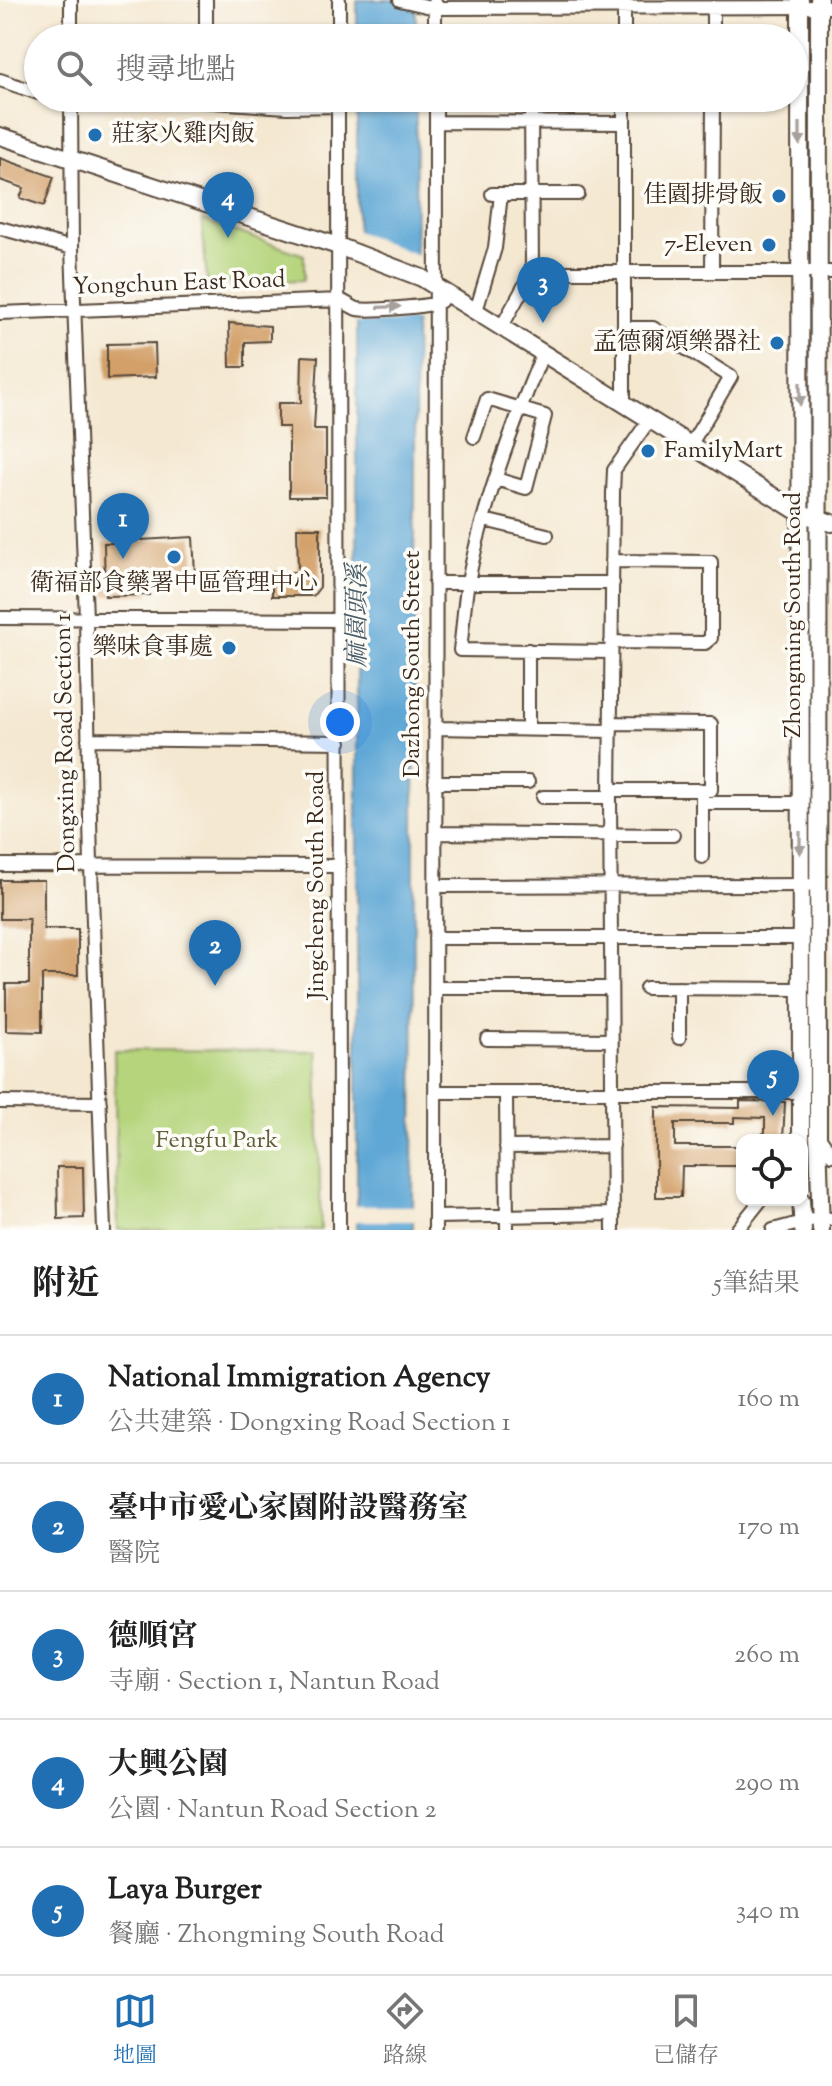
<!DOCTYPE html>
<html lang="zh-TW">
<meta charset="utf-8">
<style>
:root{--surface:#fff;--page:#f6f6f6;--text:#222;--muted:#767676;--line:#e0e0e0;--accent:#1f6fb2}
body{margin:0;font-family:"Sorts Mill Goudy","Noto Serif TC",serif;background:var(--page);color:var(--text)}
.controls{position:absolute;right:24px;bottom:24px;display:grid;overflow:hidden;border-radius:16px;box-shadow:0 2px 6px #0004}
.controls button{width:72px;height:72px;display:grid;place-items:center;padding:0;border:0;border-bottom:2px solid var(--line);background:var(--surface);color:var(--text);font:40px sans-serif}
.you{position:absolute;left:340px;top:722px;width:28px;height:28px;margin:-20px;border:6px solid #fff;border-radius:50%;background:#1a73e8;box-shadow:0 0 0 12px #1a73e833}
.badge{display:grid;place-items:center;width:52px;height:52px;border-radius:50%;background:var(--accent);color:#fff;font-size:26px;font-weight:700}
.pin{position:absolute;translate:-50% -66px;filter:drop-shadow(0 2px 4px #0008)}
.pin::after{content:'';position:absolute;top:42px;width:28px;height:24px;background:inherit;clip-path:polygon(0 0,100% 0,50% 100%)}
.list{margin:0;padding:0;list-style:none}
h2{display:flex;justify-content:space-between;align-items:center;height:104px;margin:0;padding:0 32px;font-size:34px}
h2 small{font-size:26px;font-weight:400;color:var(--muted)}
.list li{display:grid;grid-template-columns:52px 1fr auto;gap:24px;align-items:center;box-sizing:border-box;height:128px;padding:0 32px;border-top:2px solid var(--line)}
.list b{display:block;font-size:30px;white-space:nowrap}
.list p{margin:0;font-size:26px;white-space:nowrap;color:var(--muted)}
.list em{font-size:26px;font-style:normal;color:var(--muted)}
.icon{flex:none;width:44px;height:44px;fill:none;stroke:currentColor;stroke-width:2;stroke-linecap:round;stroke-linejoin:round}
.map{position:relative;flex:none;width:832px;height:1230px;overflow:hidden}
.search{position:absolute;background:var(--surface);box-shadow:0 2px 6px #0004;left:24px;right:24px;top:24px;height:88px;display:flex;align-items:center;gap:20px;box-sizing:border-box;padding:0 28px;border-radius:44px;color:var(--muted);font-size:30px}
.sheet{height:744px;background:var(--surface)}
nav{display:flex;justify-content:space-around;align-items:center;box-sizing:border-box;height:112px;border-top:2px solid var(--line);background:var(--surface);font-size:22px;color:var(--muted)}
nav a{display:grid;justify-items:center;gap:4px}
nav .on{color:var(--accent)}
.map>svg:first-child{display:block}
</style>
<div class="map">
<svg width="832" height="1230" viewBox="0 0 832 1230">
<rect width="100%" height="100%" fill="#fdfcf7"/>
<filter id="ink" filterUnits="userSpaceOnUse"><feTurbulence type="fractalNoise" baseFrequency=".0125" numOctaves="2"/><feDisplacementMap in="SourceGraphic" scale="16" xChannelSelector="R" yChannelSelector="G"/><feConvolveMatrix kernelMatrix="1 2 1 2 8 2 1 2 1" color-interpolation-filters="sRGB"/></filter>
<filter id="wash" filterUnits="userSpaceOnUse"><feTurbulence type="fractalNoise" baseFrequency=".006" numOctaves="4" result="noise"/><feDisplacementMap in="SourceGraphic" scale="32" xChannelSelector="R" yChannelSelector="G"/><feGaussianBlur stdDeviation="1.8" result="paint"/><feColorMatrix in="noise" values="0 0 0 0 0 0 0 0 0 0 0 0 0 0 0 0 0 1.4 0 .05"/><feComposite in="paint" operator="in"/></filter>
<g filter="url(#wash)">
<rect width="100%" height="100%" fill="#f4e8d1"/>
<!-- green -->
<path fill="#b5d47b" stroke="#787f4c" stroke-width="2" d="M 202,220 L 304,255 L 304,280 L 207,282 Z
M 114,1050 L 317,1051 L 321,1230 L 118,1230 Z"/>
<!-- water -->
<path fill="#5ea7d5" stroke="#4c687a" stroke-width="2" d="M 357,0 L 416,0 L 416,38 L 357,38 Z
M 357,98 L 416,98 L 413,1230 L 357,1230 Z"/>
<!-- pier -->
<path fill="#f4e8d1" d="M 354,230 L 420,256 L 420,322 L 352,323 Z
M 353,1206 L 414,1206 L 415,1221 L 354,1221 Z"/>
<g id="blocks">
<!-- building -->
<path fill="#d3a069" d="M 0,158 L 54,177 L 44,206 L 20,198 L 24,188 L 0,180 Z
M 229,323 L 270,326 L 270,341 L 245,342 L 245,367 L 230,367 Z
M 155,343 L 156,377 L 107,379 L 107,344 Z
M 302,356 L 318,357 L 314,429 L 326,429 L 326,497 L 289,497 L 289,427 L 278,427 L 278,403 L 301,403 Z
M 297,528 L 320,528 L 320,587 L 313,596 L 272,596 L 272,572 L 298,572 Z
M 125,530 L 140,530 L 141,540 L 193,537 L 195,574 L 149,576 L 149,595 L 105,596 L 104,543 L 125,543 Z
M 0,880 L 44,880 L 44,929 L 78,929 L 78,975 L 42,975 L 42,1032 L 6,1031 L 6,984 L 29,984 L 29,919 L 0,919 Z
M 740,1101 L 785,1102 L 783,1140 L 754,1140 L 765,1132 L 765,1118 L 734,1117 L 734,1123 L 675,1123 L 675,1146 L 742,1146 L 742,1166 L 682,1166 L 681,1197 L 656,1197 L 656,1107 L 740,1108 Z
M 57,1167 L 83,1167 L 84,1218 L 58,1219 Z"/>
</g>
</g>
<g filter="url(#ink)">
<use href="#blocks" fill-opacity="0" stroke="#574639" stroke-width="2"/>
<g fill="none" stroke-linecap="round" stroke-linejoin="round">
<!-- minor casing -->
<g stroke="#574639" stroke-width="16">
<path id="minor" d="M 71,0 L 71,38
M 400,0 L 435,8 L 832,7
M 435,1 L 435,38
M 206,38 L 206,0
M 287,38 L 287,36
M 339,38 L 339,0
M 624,38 L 624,0
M 713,38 L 713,7
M 0,80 L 38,93
M 53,98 L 71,104
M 71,98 L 72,248 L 86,619 L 91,866 L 104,1230
M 156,98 L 287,107 L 338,106
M 338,98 L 339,1230
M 436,122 L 624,123
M 492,194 L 578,194
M 0,228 L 72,248
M 532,272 L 832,272
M 712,272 L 713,98
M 476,311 L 495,248 L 501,194
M 0,313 L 340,300 C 345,302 352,307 357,309 C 369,311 432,307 441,301
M 501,328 L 532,272 L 531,98
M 624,328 L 653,328 L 731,377 L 691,444
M 543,353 C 512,426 483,504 468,582 C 464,604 463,627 460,650 L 611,652
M 624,404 L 624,98
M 474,437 L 487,399 L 545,416 L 526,488 L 496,479
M 484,520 L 547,535
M 435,583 L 613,583
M 0,618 L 340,620
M 611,642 L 705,643 L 711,638 L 711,562 L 612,561
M 611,723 L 711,724 L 711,790 L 702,790 L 702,857
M 435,728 L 611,731
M 528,729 L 528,650
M 88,739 L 340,742
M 435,782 L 528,782
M 610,790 L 702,790
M 543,797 L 610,797
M 702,803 L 800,803
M 435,833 L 673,835
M 0,865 L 339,866
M 435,886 L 808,885
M 435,938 L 800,938
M 435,988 L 611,988
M 646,988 L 800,989
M 679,1038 L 679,988
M 487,1039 L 612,1040
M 435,1092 L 801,1092
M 506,1092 L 507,1230
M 0,1102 L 100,1103
M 818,1135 L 832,1155
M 506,1147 L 613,1146
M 435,1217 L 613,1214
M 435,1230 L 436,98
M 613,1230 L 610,797 L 613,493 L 614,470 L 650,419
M 737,1230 L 761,1200
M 773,1230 L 818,1218 L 832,1219"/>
</g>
<!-- major casing -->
<g stroke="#574639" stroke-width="20">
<path id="major" d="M 800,0 L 801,1140
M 819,0 L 818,1135 L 821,1230
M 0,136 L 338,246 L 422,278 L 800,513 L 832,523
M 801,1200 L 803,1230"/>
</g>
<!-- minor -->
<use href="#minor" stroke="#fff" stroke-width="12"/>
<!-- major -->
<use href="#major" stroke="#fff" stroke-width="16"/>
</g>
<!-- one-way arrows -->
<defs><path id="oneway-solid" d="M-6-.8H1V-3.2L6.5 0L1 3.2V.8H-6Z" transform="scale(2)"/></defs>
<g fill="#a79f9a">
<use href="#oneway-solid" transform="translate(800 134) rotate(90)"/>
<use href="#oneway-solid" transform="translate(389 307) rotate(-2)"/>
<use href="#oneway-solid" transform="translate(800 394) rotate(90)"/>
<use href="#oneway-solid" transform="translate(800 843) rotate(90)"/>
</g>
</g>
<!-- markers -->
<g fill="#1f6fb2" stroke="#fdfcf7" stroke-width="3">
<circle cx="95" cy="135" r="8"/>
<circle cx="779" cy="196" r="8"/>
<circle cx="769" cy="245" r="8"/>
<circle cx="777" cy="343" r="8"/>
<circle cx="648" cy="451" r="8"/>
<circle cx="174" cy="557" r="8"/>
<circle cx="229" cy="648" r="8"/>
</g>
<g text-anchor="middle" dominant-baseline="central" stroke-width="7" stroke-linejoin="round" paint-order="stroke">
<!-- poi labels -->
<g font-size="24" fill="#3b2a1e" stroke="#fdfcf7" text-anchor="end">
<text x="111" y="135" text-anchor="start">莊家火雞肉飯</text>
<text x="763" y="196">佳園排骨飯</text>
<text x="753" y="245">7-Eleven</text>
<text x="761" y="343">孟德爾頌樂器社</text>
<text x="664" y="451" text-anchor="start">FamilyMart</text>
<text x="174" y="584" text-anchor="middle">衛福部食藥署中區管理中心</text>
<text x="213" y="648">樂味食事處</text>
</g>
<!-- street labels -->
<g font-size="24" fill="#3b2a1e" stroke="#fdfcf7">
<text transform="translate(179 284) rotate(-2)">Yongchun East Road</text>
<text transform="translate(794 615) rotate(-90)">Zhongming South Road</text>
<text transform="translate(413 664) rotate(-90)">Dazhong South Street</text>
<text transform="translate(66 743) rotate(-91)">Dongxing Road Section 1</text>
<text transform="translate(317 885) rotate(-90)">Jingcheng South Road</text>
</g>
<!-- park labels -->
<g font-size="24" fill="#605d3a" stroke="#fdfcf7">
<text x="217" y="1141">Fengfu Park</text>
</g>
<!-- water labels -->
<g font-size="26" font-style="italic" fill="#495c67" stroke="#fdfcf7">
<text transform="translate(358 616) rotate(-90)">麻園頭溪</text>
</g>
</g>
</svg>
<div class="controls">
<button><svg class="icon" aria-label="locate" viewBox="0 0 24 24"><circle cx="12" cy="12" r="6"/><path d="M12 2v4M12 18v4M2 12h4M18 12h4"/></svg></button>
</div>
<div class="you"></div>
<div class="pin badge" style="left:123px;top:559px">1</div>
<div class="pin badge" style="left:215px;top:986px">2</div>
<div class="pin badge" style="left:543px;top:323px">3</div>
<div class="pin badge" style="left:228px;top:238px">4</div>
<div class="pin badge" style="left:773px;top:1116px">5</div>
<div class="search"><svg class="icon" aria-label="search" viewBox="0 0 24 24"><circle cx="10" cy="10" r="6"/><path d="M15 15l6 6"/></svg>搜尋地點</div>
</div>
<section class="sheet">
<h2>附近<small>5筆結果</small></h2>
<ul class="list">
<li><span class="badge">1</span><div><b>National Immigration Agency</b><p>公共建築 · Dongxing Road Section 1</p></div><em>160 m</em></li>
<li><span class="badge">2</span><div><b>臺中市愛心家園附設醫務室</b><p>醫院</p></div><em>170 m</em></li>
<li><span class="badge">3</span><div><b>德順宮</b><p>寺廟 · Section 1, Nantun Road</p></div><em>260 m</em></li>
<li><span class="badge">4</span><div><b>大興公園</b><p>公園 · Nantun Road Section 2</p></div><em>290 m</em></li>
<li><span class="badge">5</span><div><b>Laya Burger</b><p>餐廳 · Zhongming South Road</p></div><em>340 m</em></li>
</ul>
</section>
<nav>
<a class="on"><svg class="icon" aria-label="map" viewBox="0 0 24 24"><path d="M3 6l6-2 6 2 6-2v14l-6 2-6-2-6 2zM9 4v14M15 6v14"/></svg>地圖</a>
<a><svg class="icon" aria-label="directions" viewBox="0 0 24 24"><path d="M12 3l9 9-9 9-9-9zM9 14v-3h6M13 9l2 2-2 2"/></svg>路線</a>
<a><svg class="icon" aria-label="saved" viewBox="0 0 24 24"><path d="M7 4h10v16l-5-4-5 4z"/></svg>已儲存</a>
</nav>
